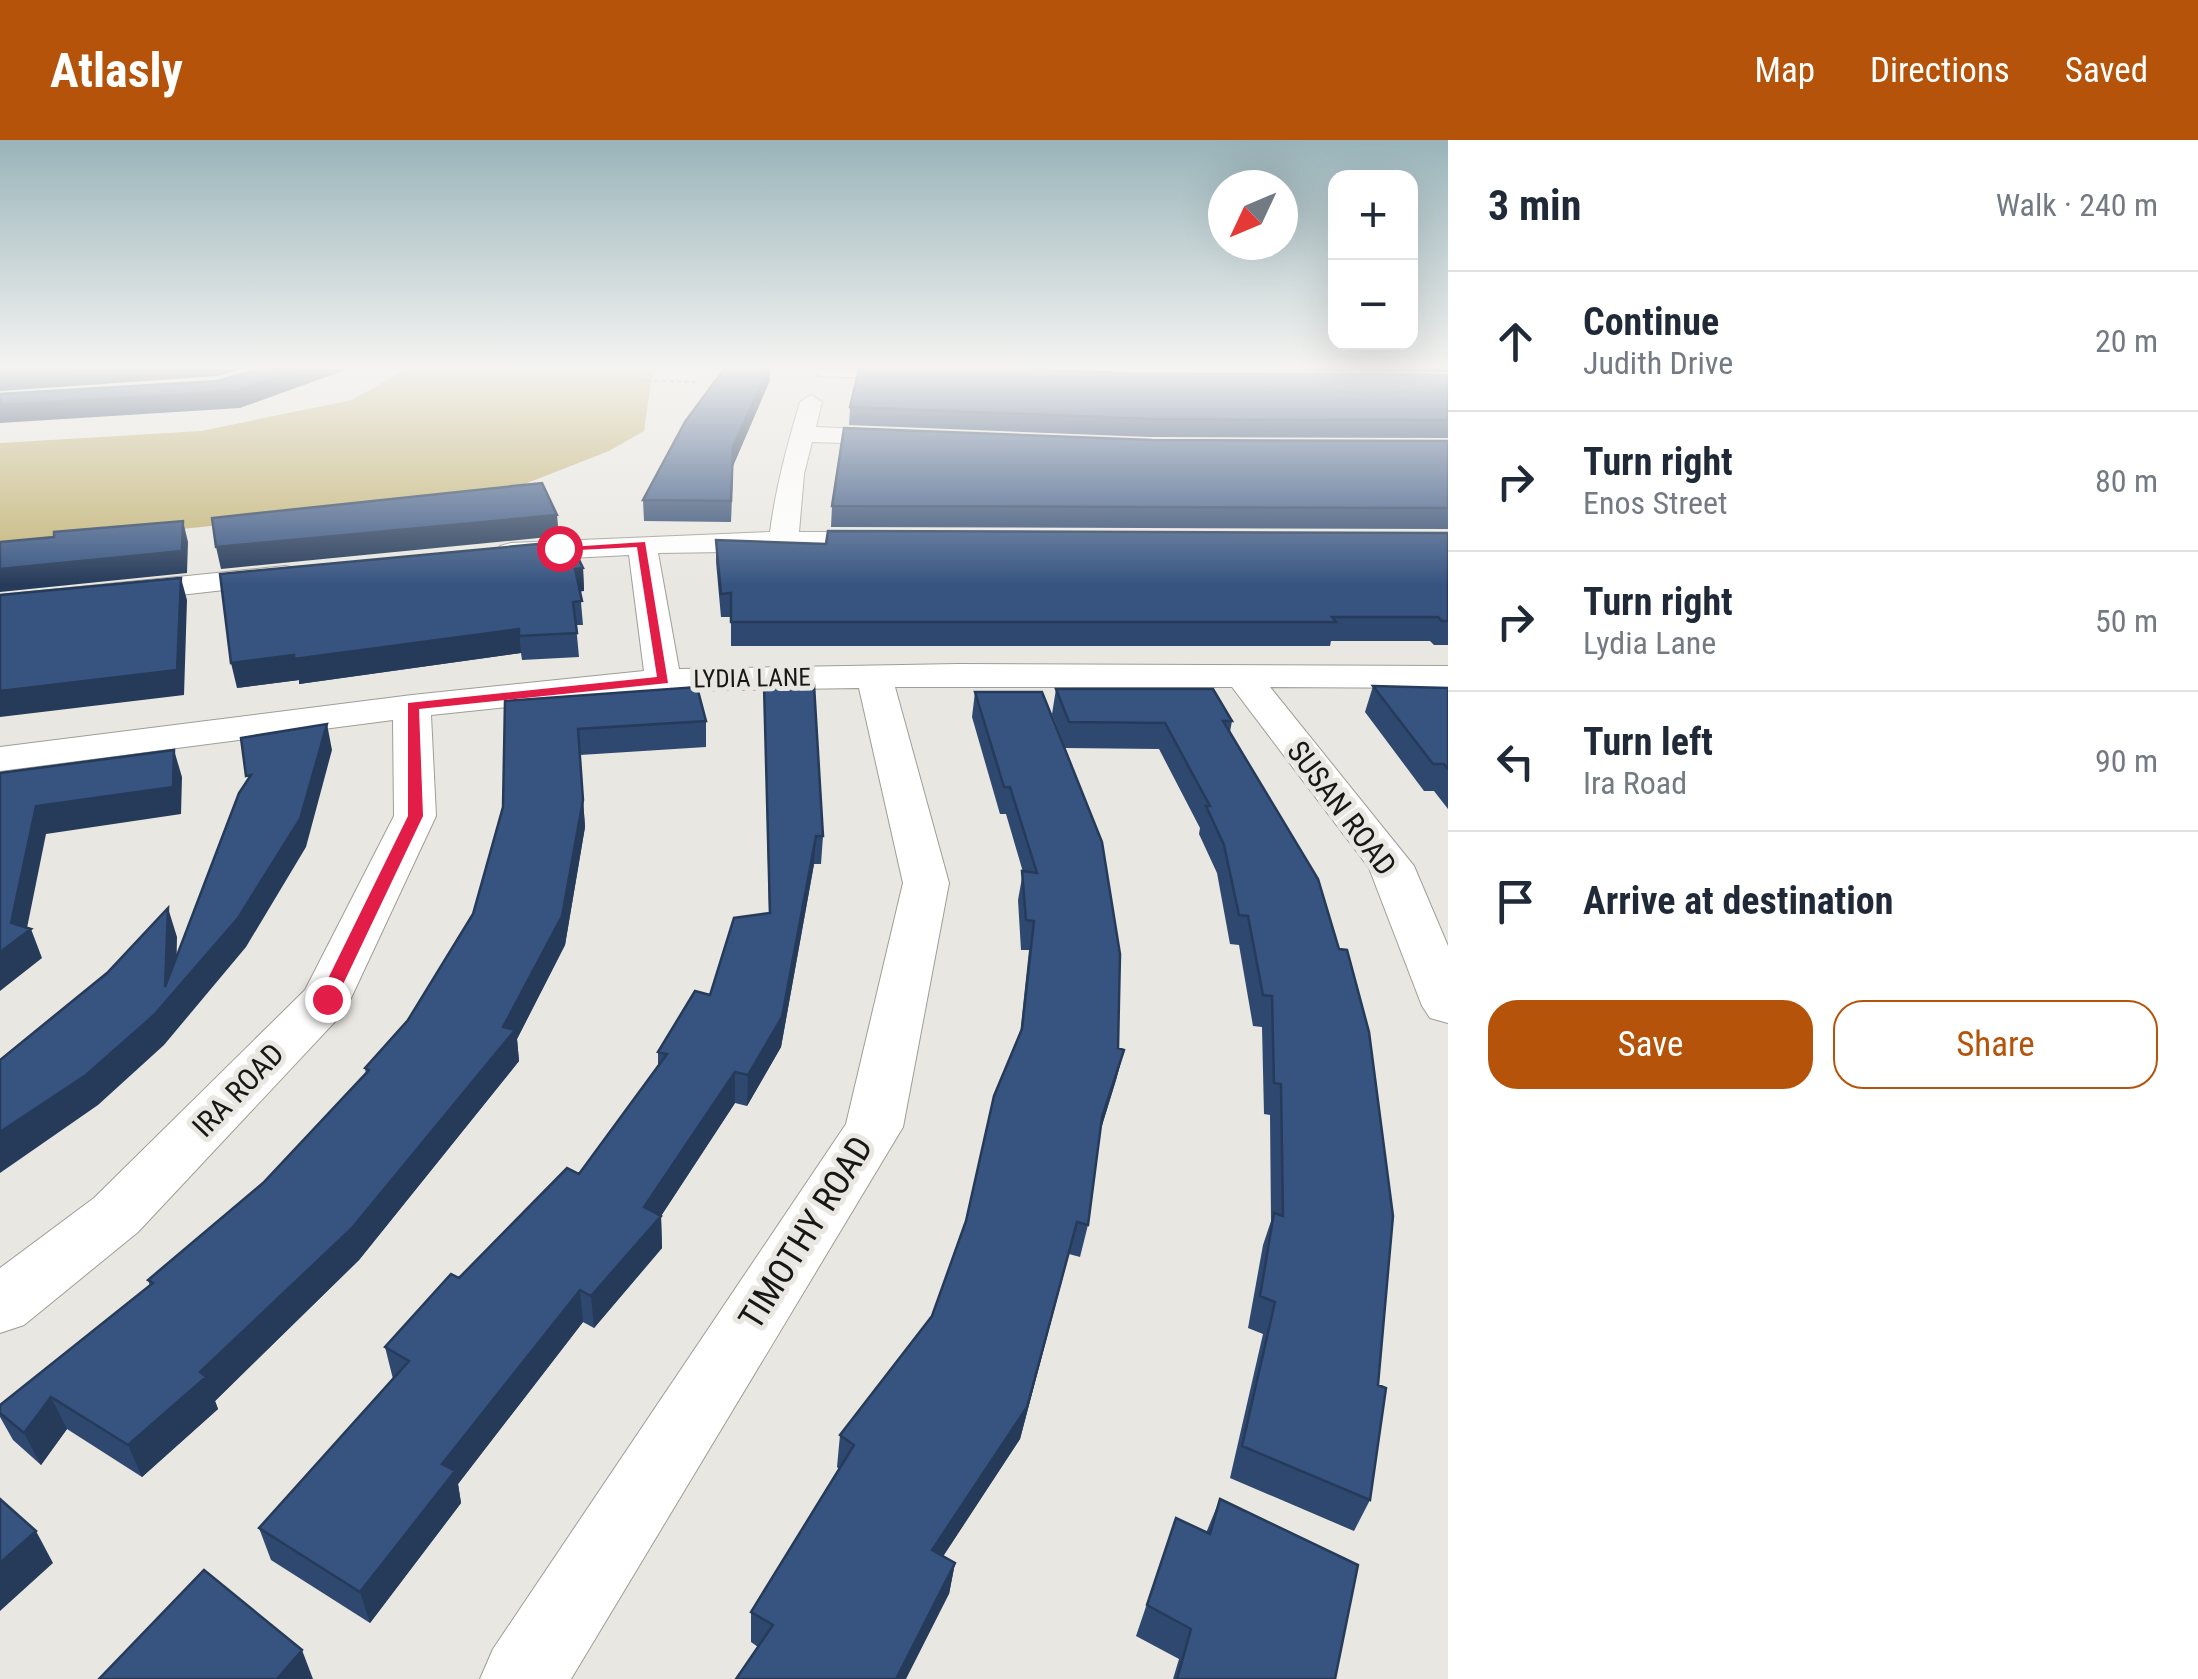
<!DOCTYPE html>
<meta charset="utf-8">
<style>
:root{--surface:#fff;--page:#f2f2f3;--text:#1f2937;--muted:#747a83;--line:#e0e1e3;--accent:#b45309}
body{margin:0;font-family:"Roboto Condensed",sans-serif;background:var(--page);color:var(--text)}
.controls{position:absolute;right:30px;top:30px;display:grid;overflow:hidden;border-radius:20px;box-shadow:0 10px 40px #0002}
.controls button{width:90px;height:90px;display:grid;place-items:center;padding:0;border:0;border-bottom:2px solid var(--line);background:var(--surface);color:var(--text);font:50px sans-serif}
.compass{position:absolute;left:1208px;top:30px;width:90px;height:90px;border-radius:50%;background:var(--surface);box-shadow:0 10px 40px #0002;rotate:226deg}
.stop{position:absolute;width:30px;height:30px;margin:-22px;border:8px solid #e11d48;border-radius:50%;background:#fff}
.stop.end{background:#e11d48;border-color:#fff;box-shadow:0 2px 10px #0008}
.list{margin:0;padding:0;list-style:none}
h2{display:flex;justify-content:space-between;align-items:center;height:130px;margin:0;padding:0 40px;font-size:42px}
h2 small{font-size:32px;font-weight:400;color:var(--muted)}
.list li{display:grid;grid-template-columns:65px 1fr auto;gap:30px;align-items:center;box-sizing:border-box;height:140px;padding:0 40px;border-top:2px solid var(--line)}
.list b{display:block;font-size:38px;white-space:nowrap}
.list p{margin:0;font-size:32px;white-space:nowrap;color:var(--muted)}
.list em{font-size:32px;font-style:normal;color:var(--muted)}
.actions{display:flex;gap:20px;padding:30px 40px}
.actions a{flex:1;padding:22px 0;border:2px solid var(--accent);border-radius:30px;text-align:center;font-size:35px;color:var(--accent)}
.actions .main{background:var(--accent);color:#fff}
.icon{flex:none;width:55px;height:55px;fill:none;stroke:currentColor;stroke-width:2;stroke-linecap:round;stroke-linejoin:round}
.map{position:relative;flex:none;width:1448px;height:1539px;overflow:hidden}
header{display:flex;align-items:center;gap:60px;box-sizing:border-box;height:140px;padding:0 50px;background:var(--accent);color:#fff}
header strong{font-size:48px}
nav{display:flex;gap:55px;margin-inline-start:auto;font-size:35px}
main{display:flex}
aside{flex:1;background:var(--surface)}
.map>svg:first-child{display:block}
</style>
<header>
<strong>Atlasly</strong>
<nav><a>Map</a><a>Directions</a><a>Saved</a></nav>
</header>
<main>
<div class="map">
<svg width="1448" height="1539" viewBox="0 0 1448 1539">
<rect width="100%" height="100%" fill="#e9e7e1"/>
<!-- water -->
<path fill="#c2b375" d="M 406,229 L 653,229 L 644,291 L 609,311 L 489,358 L 62,401 L 0,403 L 0,303 L 201,291 L 352,260 Z"/>
<g fill="none" stroke-linecap="round" stroke-linejoin="round">
<!-- minor casing -->
<g stroke="#9e9d97" stroke-width="2">
<path id="minor" d="M 932,229 L 936,234 L 925,240 L 820,236 L 809,230 Z
M 811,255 L 822,262 L 816,287 L 905,291 L 917,298 L 905,305 L 812,302 L 804,334 L 799,392 L 888,392 L 898,395 L 903,401 L 898,407 L 888,410 L 658,413 L 679,529 L 958,524 L 1448,526 L 1448,548 L 1270,547 L 1414,726 L 1448,806 L 1448,883 L 1430,878 L 1422,866 L 1369,728 L 1232,547 L 895,547 L 949,743 L 903,987 L 571,1539 L 480,1539 L 493,1509 L 846,984 L 903,743 L 859,548 L 663,551 L 431,575 L 436,676 L 345,871 L 138,1092 L 24,1185 L 0,1193 L 0,1128 L 94,1058 L 305,850 L 394,676 L 393,580 L 0,631 L 0,607 L 412,555 L 644,531 L 629,415 L 511,421 L 500,418 L 496,412 L 500,406 L 511,403 L 770,392 C 776,346 787,306 800,262 Z
M 285,426 L 296,428 L 301,435 L 296,442 L 0,475 L 0,455 Z"/>
</g>
<!-- path -->
<path stroke="#9e9d98" stroke-width="2.5" stroke-dasharray="5 2.5" stroke-linecap="butt" d="M 639,240 L 696,242"/>
<!-- minor -->
<use href="#minor" fill="#fff" fill-rule="evenodd"/>
</g>
<!-- wall -->
<path fill="#2f486f" d="M 1174,229 L 1448,229 L 1448,232 Z
M 1127,233 L 1448,235 L 1448,298 L 1149,297 L 849,285 L 850,267 Z
M 770,240 L 733,326 L 731,382 L 644,381 L 643,360 Z
M 1152,300 L 1448,301 L 1448,389 L 831,387 L 832,366 Z
M 1448,393 L 1448,505 L 1434,505 L 1430,501 L 1331,501 L 1330,506 L 731,506 L 731,477 L 721,477 L 716,422 L 716,400 L 826,404 Z
M 583,428 L 584,451 L 580,451 L 583,485 L 576,485 L 579,517 L 522,520 L 521,513 L 299,544 L 299,540 L 237,548 Z
M 764,545 L 823,696 L 821,724 L 814,724 L 781,907 L 747,966 L 735,963 L 661,1076 L 662,1108 L 594,1188 L 583,1182 L 458,1344 L 461,1363 L 370,1483 L 271,1420 L 259,1388 L 393,1239 L 385,1207 L 459,1138 L 579,1034 L 658,926 L 658,912 L 710,855 L 769,773 Z
M 1373,546 L 1448,548 L 1448,669 L 1434,651 L 1424,651 L 1365,572 Z
M 1056,549 L 1232,581 L 1230,592 L 1378,1245 L 1370,1360 L 1354,1391 L 1230,1338 L 1263,1194 L 1248,1188 L 1263,1105 L 1271,1081 L 1270,975 L 1264,974 L 1262,887 L 1253,886 L 1239,805 L 1230,804 L 1217,733 L 1199,694 L 1200,688 L 1159,609 L 1065,608 L 1052,574 Z
M 975,552 L 1118,908 L 1124,910 L 1116,940 L 1100,992 L 1088,1085 L 1080,1117 L 1069,1114 L 1020,1299 L 943,1416 L 955,1423 L 949,1454 L 758,1507 L 751,1502 L 751,1472 L 839,1329 L 837,1327 L 840,1295 L 932,1176 L 966,1081 L 1020,895 L 1029,810 L 1021,810 L 1018,760 L 1023,732 L 1006,674 L 1000,674 L 972,577 Z
M 505,561 L 706,581 L 706,607 L 580,615 L 585,687 L 565,805 L 517,899 L 519,921 L 359,1120 L 215,1261 L 218,1269 L 142,1337 L 67,1289 L 41,1325 L 13,1300 L 0,1277 L 0,1265 L 150,1146 L 148,1140 L 263,1043 L 366,934 L 365,928 L 408,880 L 473,774 L 503,667 Z
M 1220,1359 L 1335,1539 L 1173,1539 L 1179,1519 L 1136,1496 L 1176,1378 L 1206,1393 Z"/>
<!-- shaded-wall -->
<path fill="#263b5a" d="M 70,229 L 244,229 L 218,236 L 0,251 L 0,234 Z
M 299,229 L 348,229 L 240,268 L 0,283 L 0,265 L 236,251 Z
M 768,229 L 770,229 L 770,240 L 733,326 L 731,382 L 733,307 Z
M 557,375 L 559,396 L 221,429 L 216,407 Z
M 183,381 L 188,402 L 187,433 L 0,452 L 0,429 Z
M 583,428 L 584,451 L 577,452 L 575,429 Z
M 181,438 L 187,460 L 184,555 L 0,577 L 0,551 Z
M 519,489 L 521,513 L 299,544 L 299,540 L 237,548 L 231,523 Z
M 327,584 L 332,610 L 306,707 L 246,807 L 164,905 L 98,965 L 0,1033 L 0,992 L 165,847 L 168,768 L 177,797 L 176,849 Z
M 174,610 L 182,637 L 181,674 L 46,694 L 26,793 L 31,789 L 42,818 L 0,851 L 0,812 L 36,666 Z
M 583,660 L 585,687 L 565,805 L 517,899 L 519,921 L 359,1120 L 215,1261 L 218,1269 L 142,1337 L 128,1305 L 200,1232 L 503,887 Z
M 816,696 L 814,724 L 781,907 L 747,966 L 748,935 Z
M 1124,910 L 1116,940 L 1095,1008 L 1102,977 Z
M 735,932 L 735,963 L 661,1076 L 662,1108 L 594,1188 L 591,1156 L 644,1067 Z
M 1077,1082 L 1020,1299 L 927,1441 L 932,1410 Z
M 580,1150 L 583,1182 L 458,1344 L 461,1363 L 370,1483 L 360,1452 L 442,1324 Z
M 51,1257 L 67,1289 L 41,1325 L 24,1293 Z
M 36,1391 L 53,1423 L 0,1471 L 0,1423 Z
M 955,1423 L 949,1454 L 906,1539 L 896,1539 Z
M 302,1510 L 313,1539 L 277,1539 Z"/>
<!-- building -->
<path fill="#375481" stroke="#263b5a" stroke-width="2.5" d="M 0,229 L 70,229 L 0,234 Z
M 261,229 L 299,229 L 236,251 L 0,265 L 0,254 L 217,241 Z
M 724,229 L 768,229 L 733,307 L 731,361 L 643,360 L 685,282 Z
M 859,229 L 1017,229 L 1127,233 L 1448,235 L 1448,280 L 1152,279 L 850,267 Z
M 844,288 L 1152,300 L 1448,301 L 1448,368 L 832,366 Z
M 542,343 L 557,375 L 216,407 L 212,378 Z
M 183,381 L 182,411 L 0,429 L 0,402 L 54,397 L 54,392 Z
M 828,391 L 1448,393 L 1448,481 L 1442,481 L 1438,477 L 1332,477 L 1336,482 L 731,482 L 731,453 L 721,454 L 716,400 L 826,404 Z
M 570,401 L 583,428 L 575,429 L 582,461 L 573,462 L 577,493 L 519,496 L 519,489 L 294,519 L 294,515 L 231,523 L 220,434 Z
M 181,438 L 177,530 L 0,551 L 0,455 Z
M 764,545 L 814,545 L 823,696 L 816,696 L 782,877 L 748,935 L 735,932 L 644,1067 L 661,1076 L 591,1156 L 580,1150 L 442,1324 L 455,1331 L 360,1452 L 259,1388 L 409,1221 L 385,1207 L 451,1134 L 459,1138 L 567,1028 L 579,1034 L 667,914 L 658,912 L 695,851 L 710,855 L 734,778 L 770,773 Z
M 1373,546 L 1448,548 L 1448,629 L 1444,624 L 1433,624 Z
M 697,547 L 706,581 L 578,589 L 583,660 L 562,776 L 503,887 L 515,890 L 352,1088 L 200,1232 L 206,1237 L 128,1305 L 51,1257 L 24,1293 L 0,1273 L 0,1265 L 153,1143 L 148,1140 L 263,1043 L 369,930 L 365,928 L 408,880 L 473,774 L 503,667 L 505,561 Z
M 1056,549 L 1213,549 L 1232,581 L 1223,581 L 1318,739 L 1339,809 L 1347,810 L 1369,892 L 1393,1076 L 1378,1245 L 1386,1248 L 1370,1360 L 1242,1306 L 1275,1162 L 1260,1156 L 1274,1073 L 1283,1076 L 1281,944 L 1274,943 L 1272,856 L 1263,855 L 1248,776 L 1239,775 L 1224,705 L 1206,666 L 1210,666 L 1165,583 L 1069,582 Z
M 975,552 L 1042,552 L 1102,702 L 1120,814 L 1118,908 L 1124,910 L 1102,977 L 1088,1085 L 1077,1082 L 1027,1267 L 932,1410 L 955,1423 L 896,1539 L 736,1539 L 773,1485 L 751,1472 L 854,1305 L 840,1295 L 932,1176 L 966,1081 L 994,956 L 1022,889 L 1034,781 L 1026,780 L 1022,731 L 1037,733 L 1010,647 L 1004,647 Z
M 327,584 L 300,679 L 238,778 L 154,875 L 86,935 L 0,992 L 0,920 L 107,833 L 168,768 L 165,847 L 239,653 L 251,635 L 246,636 L 241,598 Z
M 174,610 L 173,647 L 36,666 L 11,783 L 31,789 L 0,812 L 0,633 Z
M 0,1359 L 36,1391 L 0,1423 Z
M 1220,1359 L 1358,1425 L 1335,1539 L 1177,1539 L 1191,1489 L 1147,1465 L 1176,1378 L 1210,1394 Z
M 204,1430 L 302,1510 L 277,1539 L 99,1539 Z"/>
<!-- sky -->
<linearGradient id="sky" x2="0" y2="1"><stop stop-color="#99b4ba"/><stop offset="0.51" stop-color="#f5f4f2"/><stop offset="1" stop-color="#f5f4f2" stop-opacity="0"/></linearGradient>
<rect width="1448" height="445" fill="url(#sky)"/>
<!-- route -->
<path fill="#e11d48" d="M 645,402 L 668,543 L 419,569 L 423,676 L 336,859 L 334,863 L 321,863 L 318,859 L 408,676 L 408,563 L 657,537 L 637,407 L 559,411 L 554,408 Z"/>
<g text-anchor="middle" dominant-baseline="central" stroke-width="10" stroke-linejoin="round" paint-order="stroke">
<!-- far-street labels -->
<g font-size="25" fill="#181715" stroke="#e9e7e1">
<text transform="translate(752 538) rotate(-1)">LYDIA LANE</text>
</g>
<!-- street labels -->
<g font-size="30" fill="#181715" stroke="#e9e7e1">
<text transform="translate(1342 668) rotate(53)">SUSAN ROAD</text>
<text transform="translate(238 950) rotate(-46)">IRA ROAD</text>
</g>
<!-- near-street labels -->
<g font-size="35" fill="#181715" stroke="#e9e7e1">
<text transform="translate(806 1093) rotate(-58)">TIMOTHY ROAD</text>
</g>
</g>
</svg>
<div class="controls">
<button>+</button>
<button>−</button>
</div>
<svg class="compass" viewBox="-18 -18 36 36"><path d="M0-13l5 13h-10z" fill="#e53935"/><path d="M0 13l5-13h-10z" fill="#747a83"/></svg>
<div class="stop" style="left:559px;top:408px"></div>
<div class="stop end" style="left:327px;top:859px"></div>
</div>
<aside>
<h2>3 min<small>Walk · 240 m</small></h2>
<ul class="list">
<li><svg class="icon" aria-label="ahead" viewBox="0 0 24 24"><path d="M12 20V5M6 11l6-6 6 6"/></svg><div><b>Continue</b><p>Judith Drive</p></div><em>20 m</em></li>
<li><svg class="icon" aria-label="right" viewBox="0 0 24 24"><path d="M7 20v-9h11M14 6l5 5-5 5"/></svg><div><b>Turn right</b><p>Enos Street</p></div><em>80 m</em></li>
<li><svg class="icon" aria-label="right" viewBox="0 0 24 24"><path d="M7 20v-9h11M14 6l5 5-5 5"/></svg><div><b>Turn right</b><p>Lydia Lane</p></div><em>50 m</em></li>
<li><svg class="icon" aria-label="left" viewBox="0 0 24 24"><path d="M17 20v-9H6M10 6l-5 5 5 5"/></svg><div><b>Turn left</b><p>Ira Road</p></div><em>90 m</em></li>
<li><svg class="icon" aria-label="arrive" viewBox="0 0 24 24"><path d="M6 21V4h12l-3 4 3 4H6"/></svg><div><b>Arrive at destination</b></div></li>
</ul>
<div class="actions"><a class="main">Save</a><a>Share</a></div>
</aside>
</main>
